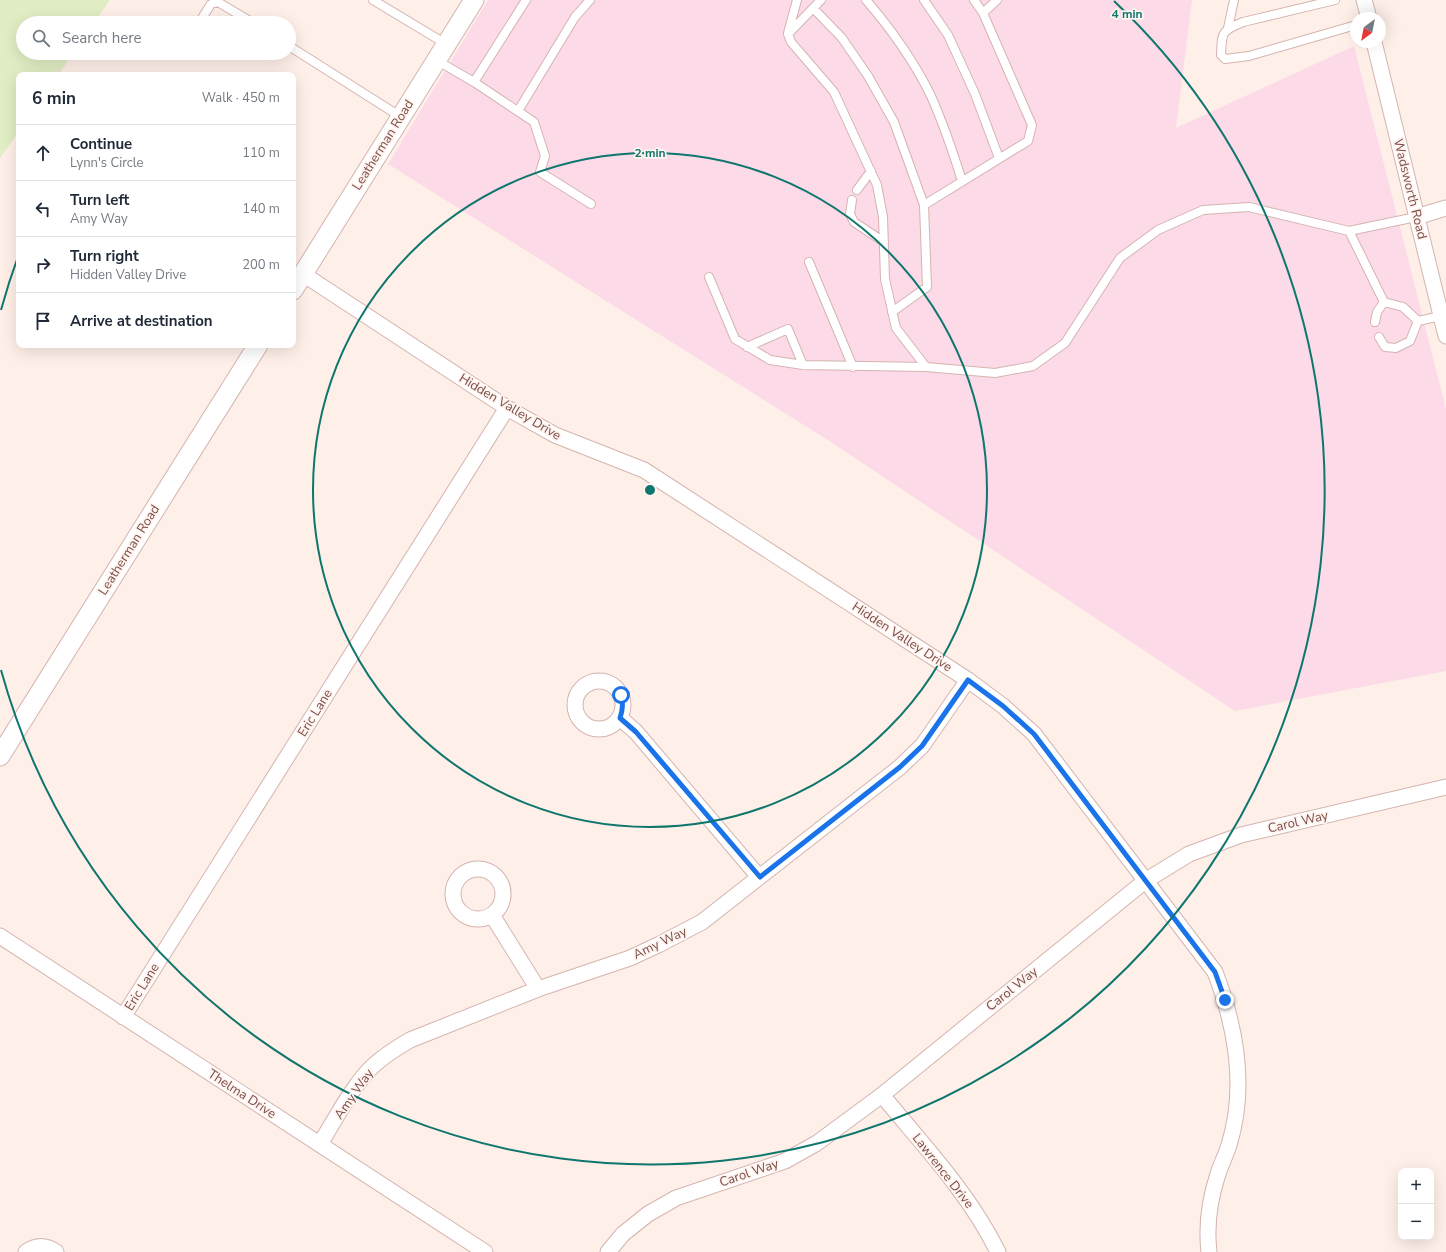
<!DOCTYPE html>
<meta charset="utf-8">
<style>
:root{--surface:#fff;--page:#f2f2f3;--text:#1f2937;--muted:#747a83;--line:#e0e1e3}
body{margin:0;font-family:"Nunito Sans",sans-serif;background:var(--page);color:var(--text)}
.controls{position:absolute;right:12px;bottom:12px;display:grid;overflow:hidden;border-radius:8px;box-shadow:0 4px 16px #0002}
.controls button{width:36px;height:36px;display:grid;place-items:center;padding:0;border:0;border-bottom:1px solid var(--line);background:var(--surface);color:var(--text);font:20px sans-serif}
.compass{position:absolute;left:1350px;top:12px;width:36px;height:36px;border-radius:50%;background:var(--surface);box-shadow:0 4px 16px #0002;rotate:212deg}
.stop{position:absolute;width:12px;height:12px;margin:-9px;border:3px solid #1a73e8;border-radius:50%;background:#fff}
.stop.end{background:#1a73e8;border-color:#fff;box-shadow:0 1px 4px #0008}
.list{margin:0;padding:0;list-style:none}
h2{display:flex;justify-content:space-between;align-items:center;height:52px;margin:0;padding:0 16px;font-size:17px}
h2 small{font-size:13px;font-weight:400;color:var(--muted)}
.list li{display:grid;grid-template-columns:26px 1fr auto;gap:12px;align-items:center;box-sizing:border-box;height:56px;padding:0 16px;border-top:1px solid var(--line)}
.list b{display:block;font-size:15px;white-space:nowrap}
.list p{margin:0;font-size:13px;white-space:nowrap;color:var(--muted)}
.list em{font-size:13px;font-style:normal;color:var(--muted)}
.icon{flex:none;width:22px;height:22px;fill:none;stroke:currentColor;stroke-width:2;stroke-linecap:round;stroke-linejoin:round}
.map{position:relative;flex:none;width:1446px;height:1252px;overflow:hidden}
.search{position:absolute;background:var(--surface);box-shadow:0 4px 16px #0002;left:16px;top:16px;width:280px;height:44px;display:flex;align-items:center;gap:10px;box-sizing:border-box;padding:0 14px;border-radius:22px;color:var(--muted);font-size:15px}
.panel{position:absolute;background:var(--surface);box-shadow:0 4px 16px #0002;left:16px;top:72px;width:280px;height:276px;border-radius:8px}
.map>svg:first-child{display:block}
</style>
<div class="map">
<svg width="1446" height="1252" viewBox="0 0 1446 1252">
<rect width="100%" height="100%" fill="#feefe8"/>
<!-- medical -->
<path fill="#fcdae8" d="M 488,0 L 1192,0 L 1176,128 L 1354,46 L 1446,409 L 1446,671 L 1235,711 L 831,442 L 388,164 Z"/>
<!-- green -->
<path fill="#e1edc4" d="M 0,0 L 110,0 L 94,23 L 23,23 L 23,53 L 73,53 L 58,75 L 19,75 L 19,131 L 0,158 Z"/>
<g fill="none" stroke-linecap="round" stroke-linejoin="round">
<!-- service casing -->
<g stroke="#d4b4af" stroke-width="10">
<path id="service" d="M 373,0 L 446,44
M 821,0 L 788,34 L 791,42 L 834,92 L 877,185 L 883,217 L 885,279 L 896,328 L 926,367 L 995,373 L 1033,366 L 1065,343 L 1120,258 L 1158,230 L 1203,210 L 1249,207 L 1349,231 L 1416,217
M 866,0 C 891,29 914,61 931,96 C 943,123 953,152 962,181
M 924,0 L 948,35 L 975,94 L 999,158
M 974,0 L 983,13
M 1335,0 L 1243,22 C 1221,31 1222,32 1221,55 L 1225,59 L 1249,56 L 1356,25
M 813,8 L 842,38 L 868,76 L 894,122 L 924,205
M 199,23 L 211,4 L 218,2 L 253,23
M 1228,28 L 1234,0
M 788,33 L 797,0
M 289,46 L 401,117
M 436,60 L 474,82 L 526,0
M 474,82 L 534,122 L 545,156 L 540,172 L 591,204
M 518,111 L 575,17 L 590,0
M 857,190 L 871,171
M 852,200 L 850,214 L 854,222 L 884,242
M 1349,231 L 1384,302 L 1403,307 L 1418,321 L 1441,316
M 809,262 L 853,367
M 709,277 L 735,339 L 770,360 L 803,365 L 926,367
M 892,312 L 927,287 L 924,205 L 1028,141 L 1032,125 L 983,13 L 997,0
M 1375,322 L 1377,312 L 1384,302
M 1379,337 L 1385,347 L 1396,348 L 1410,341 L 1418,321
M 747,347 L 788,329 L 803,365"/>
</g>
<!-- minor casing -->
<g stroke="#d4b4af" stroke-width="17">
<path id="minor" d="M 1364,0 L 1369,18
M 1374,42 L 1446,336
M 1416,217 L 1446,208
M 303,274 L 507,408 L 555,435 L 644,470 L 968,680 L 1003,706 L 1034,734 L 1215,972 C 1236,1027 1247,1087 1229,1145 C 1226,1155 1221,1164 1218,1174 C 1210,1198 1206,1226 1209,1252
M575 705a24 24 0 1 1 48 0a24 24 0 1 1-48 0Z
M 620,718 L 636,732 L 759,877
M453 894a25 25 0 1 1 50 0a25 25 0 1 1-50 0Z
M 492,915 L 538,989
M 0,936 L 485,1252
M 123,1017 L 507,408
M 882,1095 C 923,1145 969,1193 998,1252
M 320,1144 C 335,1120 354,1083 374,1065 C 385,1055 398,1047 410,1040 L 538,989 L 630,958 L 658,945 L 702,922 L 900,767 L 922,746 L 968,680
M 26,1252 C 36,1245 46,1245 56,1252
M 608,1252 L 623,1234 L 648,1214 L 676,1198 L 785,1161 L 817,1143 L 882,1095 L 1145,881 L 1189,854 L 1241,835 L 1446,787"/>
</g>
<!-- tertiary casing -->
<g stroke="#d4b4af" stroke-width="21">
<path id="tertiary" d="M 293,290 L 474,0
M 0,756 L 258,345"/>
</g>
<!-- service -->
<use href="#service" stroke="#fff" stroke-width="8"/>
<!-- minor -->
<use href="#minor" stroke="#fff" stroke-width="15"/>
<!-- tertiary -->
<use href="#tertiary" stroke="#fff" stroke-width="19"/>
</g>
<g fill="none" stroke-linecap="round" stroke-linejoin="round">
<!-- route -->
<path stroke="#1a73e8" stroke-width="5" d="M 621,695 C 623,704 623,709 620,718 L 636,732 L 760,877 L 900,767 L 922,746 L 968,680 L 1003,706 L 1034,734 L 1215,972 L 1225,1000"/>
</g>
<!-- distance rings -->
<g fill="none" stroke="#0f766e" stroke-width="2">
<circle cx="650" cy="490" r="337"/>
<path d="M1 310A674 674 0 0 1 19 254M1114 1A674 674 0 1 1 1 670"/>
</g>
<g text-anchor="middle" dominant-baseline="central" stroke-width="3.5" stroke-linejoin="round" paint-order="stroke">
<!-- street labels -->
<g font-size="13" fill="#7a4d49" stroke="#fff4ef">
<text transform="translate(383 145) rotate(-58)">Leatherman Road</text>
<text transform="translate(1410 189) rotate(76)">Wadsworth Road</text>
<text transform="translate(510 407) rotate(31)">Hidden Valley Drive</text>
<text transform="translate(129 550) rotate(-58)">Leatherman Road</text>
<text transform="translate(902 637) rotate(33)">Hidden Valley Drive</text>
<text transform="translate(315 713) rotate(-58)">Eric Lane</text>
<text transform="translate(1298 822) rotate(-13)">Carol Way</text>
<text transform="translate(660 943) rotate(-26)">Amy Way</text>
<text transform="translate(142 987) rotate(-58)">Eric Lane</text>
<text transform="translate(1012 989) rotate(-39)">Carol Way</text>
<text transform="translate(242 1094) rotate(33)">Thelma Drive</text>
<text transform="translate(354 1094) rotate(-55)">Amy Way</text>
<text transform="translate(943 1171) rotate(52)">Lawrence Drive</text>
<text transform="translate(749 1173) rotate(-19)">Carol Way</text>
</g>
</g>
<circle cx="650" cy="490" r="6" fill="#0f766e" stroke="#fff4ef" stroke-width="2"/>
<g font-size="12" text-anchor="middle" font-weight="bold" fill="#0f766e" stroke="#fff4ef" stroke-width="3.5" stroke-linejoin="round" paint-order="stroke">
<text x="1127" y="18">4 min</text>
<text x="650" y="157">2 min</text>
</g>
</svg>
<div class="controls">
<button>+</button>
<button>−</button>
</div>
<svg class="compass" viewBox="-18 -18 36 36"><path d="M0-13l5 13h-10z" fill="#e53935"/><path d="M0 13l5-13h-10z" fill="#747a83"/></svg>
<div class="stop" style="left:621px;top:695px"></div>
<div class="stop end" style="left:1225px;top:1000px"></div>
<div class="search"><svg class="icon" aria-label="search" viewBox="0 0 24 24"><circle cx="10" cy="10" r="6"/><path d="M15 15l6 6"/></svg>Search here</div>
<section class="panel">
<h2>6 min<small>Walk · 450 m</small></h2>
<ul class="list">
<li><svg class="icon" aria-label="ahead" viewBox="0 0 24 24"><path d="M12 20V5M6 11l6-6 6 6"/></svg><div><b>Continue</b><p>Lynn's Circle</p></div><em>110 m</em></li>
<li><svg class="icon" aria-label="left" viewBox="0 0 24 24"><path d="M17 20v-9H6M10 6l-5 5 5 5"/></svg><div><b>Turn left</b><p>Amy Way</p></div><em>140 m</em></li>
<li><svg class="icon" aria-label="right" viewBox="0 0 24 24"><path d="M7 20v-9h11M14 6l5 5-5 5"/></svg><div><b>Turn right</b><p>Hidden Valley Drive</p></div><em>200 m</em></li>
<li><svg class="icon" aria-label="arrive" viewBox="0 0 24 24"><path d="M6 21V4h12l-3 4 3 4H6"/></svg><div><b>Arrive at destination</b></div></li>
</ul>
</section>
</div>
